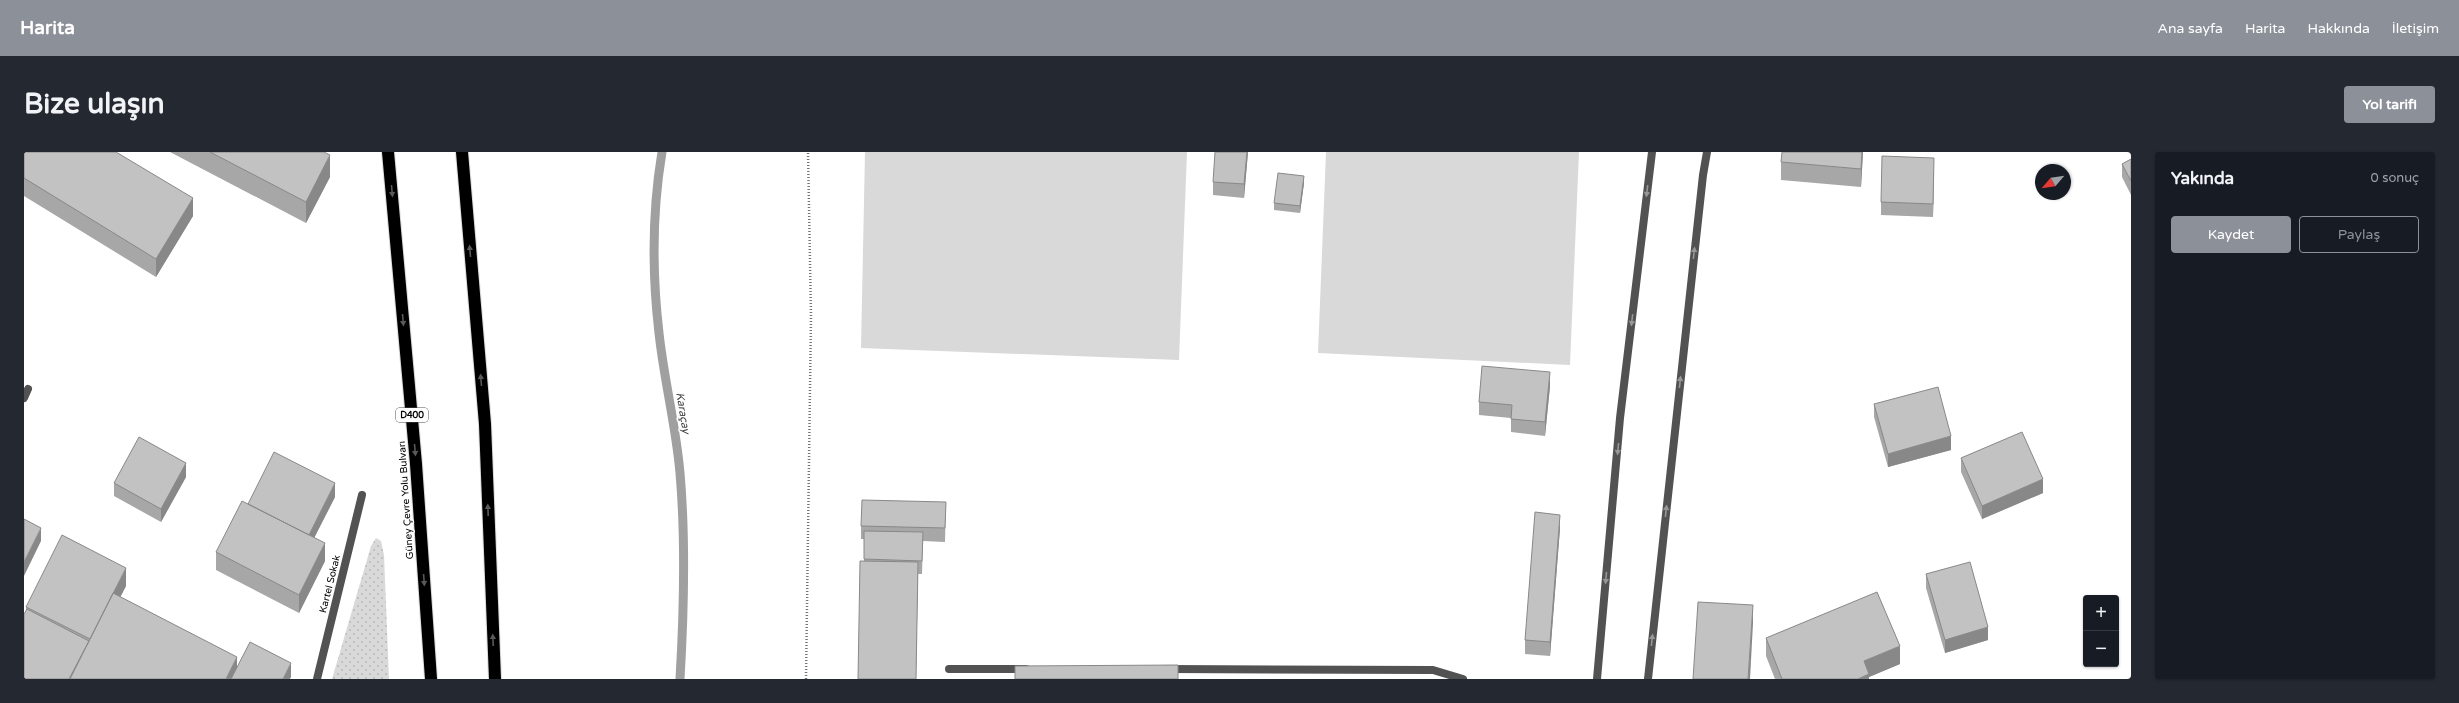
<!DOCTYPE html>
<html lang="tr">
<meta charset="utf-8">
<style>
:root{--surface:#171b24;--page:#242831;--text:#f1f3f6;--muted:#9ea1a6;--line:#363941;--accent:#8c9099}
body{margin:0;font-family:"Varela Round",sans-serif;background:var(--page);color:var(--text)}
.controls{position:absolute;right:12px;bottom:12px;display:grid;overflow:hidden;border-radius:4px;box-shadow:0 1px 3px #0004}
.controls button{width:36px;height:36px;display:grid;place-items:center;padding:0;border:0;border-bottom:1px solid var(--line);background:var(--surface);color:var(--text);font:20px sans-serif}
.compass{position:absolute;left:2011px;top:12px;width:36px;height:36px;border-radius:50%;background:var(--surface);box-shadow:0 1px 3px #0004;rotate:241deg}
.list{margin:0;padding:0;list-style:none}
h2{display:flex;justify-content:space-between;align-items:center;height:52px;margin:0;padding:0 16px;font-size:17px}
h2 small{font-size:13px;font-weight:400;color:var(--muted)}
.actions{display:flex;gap:8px;padding:12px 16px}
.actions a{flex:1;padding:9px 0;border:1px solid var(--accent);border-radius:4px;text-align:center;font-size:14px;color:var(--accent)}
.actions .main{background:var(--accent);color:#fff}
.map{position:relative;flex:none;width:2107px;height:527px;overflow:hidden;border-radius:4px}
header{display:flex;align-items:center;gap:24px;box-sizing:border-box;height:56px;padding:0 20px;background:var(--accent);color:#fff}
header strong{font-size:19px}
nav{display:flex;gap:22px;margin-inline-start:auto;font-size:14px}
.intro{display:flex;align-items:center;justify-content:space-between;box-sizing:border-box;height:96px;padding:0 24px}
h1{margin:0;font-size:28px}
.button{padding:10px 18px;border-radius:4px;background:var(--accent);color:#fff;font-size:14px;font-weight:700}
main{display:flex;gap:24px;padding:0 24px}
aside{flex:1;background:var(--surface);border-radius:4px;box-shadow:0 1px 3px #0004}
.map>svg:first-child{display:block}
</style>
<header>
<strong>Harita</strong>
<nav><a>Ana sayfa</a><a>Harita</a><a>Hakkında</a><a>İletişim</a></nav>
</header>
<div class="intro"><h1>Bize ulaşın</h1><a class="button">Yol tarifi</a></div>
<main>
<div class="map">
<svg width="2107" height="527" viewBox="0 0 2107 527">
<defs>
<pattern id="grass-dots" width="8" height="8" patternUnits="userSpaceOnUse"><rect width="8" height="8" fill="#d9d9d9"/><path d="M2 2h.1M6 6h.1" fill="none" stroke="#b8b8b8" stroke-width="1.8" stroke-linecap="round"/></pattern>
</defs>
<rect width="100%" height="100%" fill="#fff"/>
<!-- grass -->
<path fill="url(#grass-dots)" d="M 352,386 L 357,389 L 360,403 L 365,527 L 308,527 L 347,394 Z"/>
<!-- garden -->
<path fill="#d9d9d9" d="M 841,0 L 1163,0 L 1155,208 L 837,196 Z
M 1302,0 L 1555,0 L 1546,213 L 1294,201 Z"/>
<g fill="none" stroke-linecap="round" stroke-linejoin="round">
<!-- stream -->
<path stroke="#a0a0a0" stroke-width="9" d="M 638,0 C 628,60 628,121 635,181 C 640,228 652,274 656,321 C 662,390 660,459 656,527"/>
<!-- highway casing -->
<g stroke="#dbdbdb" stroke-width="14">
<path id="highway" d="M 364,0 L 392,312 L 407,527
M 438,0 L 461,272 L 471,527"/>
</g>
<!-- path -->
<path stroke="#747474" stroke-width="2.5" stroke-dasharray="1 2" stroke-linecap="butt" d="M 782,527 L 787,164 L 784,0"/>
<!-- lane -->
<path stroke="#525252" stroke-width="8" d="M 925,517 L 1002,517
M 1144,517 L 1409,518 L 1439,527"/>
<!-- street -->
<path stroke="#525252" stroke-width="8" d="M 0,246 L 4,237
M 293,527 L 338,343
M 1573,527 L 1596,266 L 1628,0
M 1624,527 L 1679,23 L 1683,0"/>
<!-- highway -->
<use href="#highway" stroke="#000" stroke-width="12"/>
</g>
<!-- wall -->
<path fill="#a7a7a7" d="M 0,0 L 169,64 L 132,125 L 0,44 Z
M 146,0 L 300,0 L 306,25 L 282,71 Z
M 1224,0 L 1220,46 L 1189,43 L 1189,30 Z
M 1839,0 L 1837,35 L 1757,28 L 1757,10 Z
M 2107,7 L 2107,43 L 2098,25 L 2098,12 Z
M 1910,20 L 1909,65 L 1857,63 L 1857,50 Z
M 1280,31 L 1276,61 L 1250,58 L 1250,51 Z
M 1526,234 L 1521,284 L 1487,280 L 1487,266 L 1455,263 L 1455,250 Z
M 1850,252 L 1927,298 L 1864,315 L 1850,265 Z
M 1937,306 L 2019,341 L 1958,367 L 1937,320 Z
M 162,325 L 137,370 L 90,344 L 90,331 Z
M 311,345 L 290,386 L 301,409 L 275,461 L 192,418 L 192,400 Z
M 922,350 L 921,390 L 899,389 L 898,422 L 894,422 L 892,527 L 834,527 L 840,409 L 840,387 L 837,387 L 837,374 Z
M 1536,376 L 1526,504 L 1501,502 L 1501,488 Z
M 1902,422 L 1964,488 L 1921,501 L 1902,436 Z
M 102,434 L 96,445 L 213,514 L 267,525 L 0,527 L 2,455 Z
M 1742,486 L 1876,512 L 1845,525 L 1845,527 L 1751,527 L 1742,504 Z"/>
<!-- shaded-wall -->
<path fill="#888" d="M 1223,0 L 1224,0 L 1220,46 L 1220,32 Z
M 1838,0 L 1839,0 L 1837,35 L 1837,17 Z
M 306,3 L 306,25 L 282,71 L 282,50 Z
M 1910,6 L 1910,20 L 1909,65 L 1909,52 Z
M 1280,24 L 1280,31 L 1276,61 L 1276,54 Z
M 169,46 L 169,64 L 132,125 L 132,107 Z
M 1526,220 L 1526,234 L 1521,284 L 1521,270 Z
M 1927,284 L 1927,298 L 1864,315 L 1864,302 Z
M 162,311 L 162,325 L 137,370 L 137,357 Z
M 2019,327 L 2019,341 L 1958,367 L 1958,354 Z
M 311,331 L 311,345 L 284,398 L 284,385 Z
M 1536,363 L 1536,376 L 1526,504 L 1526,490 Z
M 17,376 L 17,389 L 0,424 L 0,410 Z
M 301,391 L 301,409 L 275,461 L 275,443 Z
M 102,416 L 102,434 L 66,505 L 66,487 Z
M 1729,453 L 1729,471 L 1726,527 L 1724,527 Z
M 1964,475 L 1964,488 L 1921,501 L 1921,488 Z
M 1876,494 L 1876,512 L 1845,525 L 1845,527 L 1834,527 L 1840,509 Z
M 213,505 L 213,527 L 202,527 Z
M 267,511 L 267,525 L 266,527 L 259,527 Z"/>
<!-- building -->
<path fill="#c2c2c2" stroke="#888" d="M 0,0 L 92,0 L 169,46 L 132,107 L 0,26 Z
M 186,0 L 300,0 L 306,3 L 282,50 Z
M 1191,0 L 1223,0 L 1220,32 L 1189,30 Z
M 1758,0 L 1838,0 L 1837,17 L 1757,10 Z
M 1858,4 L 1910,6 L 1909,52 L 1857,50 Z
M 2107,7 L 2107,29 L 2098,12 Z
M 1254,21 L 1280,24 L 1276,54 L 1250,51 Z
M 1458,214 L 1526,220 L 1521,270 L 1487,267 L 1488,253 L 1455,250 Z
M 1914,235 L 1927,284 L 1864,302 L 1850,252 Z
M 1998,280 L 2019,327 L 1958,354 L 1937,306 Z
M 115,285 L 162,311 L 137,357 L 90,331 Z
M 250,300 L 311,331 L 285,383 L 224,352 Z
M 838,348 L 922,350 L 921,376 L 837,374 Z
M 218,349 L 301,391 L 275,443 L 192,400 Z
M 1511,360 L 1536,363 L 1526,490 L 1501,488 Z
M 0,367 L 17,376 L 0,410 Z
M 840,379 L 899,380 L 898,409 L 840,407 Z
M 38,383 L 102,416 L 66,487 L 2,455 Z
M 836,409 L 894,410 L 892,527 L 834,527 Z
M 1946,410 L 1964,475 L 1921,488 L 1902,422 Z
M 1853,440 L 1876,494 L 1840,509 L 1845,522 L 1834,527 L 1758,527 L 1742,486 Z
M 89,441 L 213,505 L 202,527 L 46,527 Z
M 1674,450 L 1729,453 L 1724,527 L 1669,527 Z
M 3,457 L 65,489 L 45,527 L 0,527 L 0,462 Z
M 226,490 L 267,511 L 259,527 L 207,527 Z
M 1154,513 L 1154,527 L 991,527 L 991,514 Z"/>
<!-- one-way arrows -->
<defs><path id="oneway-solid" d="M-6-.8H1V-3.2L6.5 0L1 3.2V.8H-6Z"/></defs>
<g fill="#595959">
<use href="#oneway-solid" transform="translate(368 39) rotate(85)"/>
<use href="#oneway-solid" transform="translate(446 99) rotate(-95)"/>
<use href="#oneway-solid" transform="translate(379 168) rotate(85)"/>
<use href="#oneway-solid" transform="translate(457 228) rotate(-95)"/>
<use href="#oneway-solid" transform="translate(391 298) rotate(85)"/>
<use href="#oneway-solid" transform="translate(464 358) rotate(-92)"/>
<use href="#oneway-solid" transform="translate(400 428) rotate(86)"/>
<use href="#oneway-solid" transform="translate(469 488) rotate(-92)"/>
</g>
<g fill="#979797">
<use href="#oneway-solid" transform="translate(1623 39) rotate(97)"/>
<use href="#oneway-solid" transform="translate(1670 101) rotate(-84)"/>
<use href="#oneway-solid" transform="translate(1608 168) rotate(97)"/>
<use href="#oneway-solid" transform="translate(1656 230) rotate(-84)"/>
<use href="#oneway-solid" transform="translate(1594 297) rotate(95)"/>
<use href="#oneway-solid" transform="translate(1642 359) rotate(-84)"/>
<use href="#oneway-solid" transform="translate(1582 426) rotate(95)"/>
<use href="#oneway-solid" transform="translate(1628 488) rotate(-84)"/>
</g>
<g text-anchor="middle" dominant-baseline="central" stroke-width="3" stroke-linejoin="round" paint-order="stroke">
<!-- shield labels -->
<rect fill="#fff" stroke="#4c4c4c" stroke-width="1" x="372" y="256" width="32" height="14" rx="3"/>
<g font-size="9" font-weight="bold" fill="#000">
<text x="388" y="263">D400</text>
</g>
<!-- street labels -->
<g font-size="10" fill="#000" stroke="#fff">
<text transform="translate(382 348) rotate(-94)">Güney Çevre Yolu Bulvarı</text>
<text transform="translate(306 432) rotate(-76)">Kartel Sokak</text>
</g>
<!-- water labels -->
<g font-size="11" font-style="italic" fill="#414141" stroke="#fff">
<text transform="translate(659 261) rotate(81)">Karaçay</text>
</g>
</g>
</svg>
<div class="controls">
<button>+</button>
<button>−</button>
</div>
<svg class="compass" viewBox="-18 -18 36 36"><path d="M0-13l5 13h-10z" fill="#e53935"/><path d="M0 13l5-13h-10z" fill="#9ea1a6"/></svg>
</div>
<aside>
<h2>Yakında<small>0 sonuç</small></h2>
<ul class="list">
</ul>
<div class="actions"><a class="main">Kaydet</a><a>Paylaş</a></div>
</aside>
</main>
